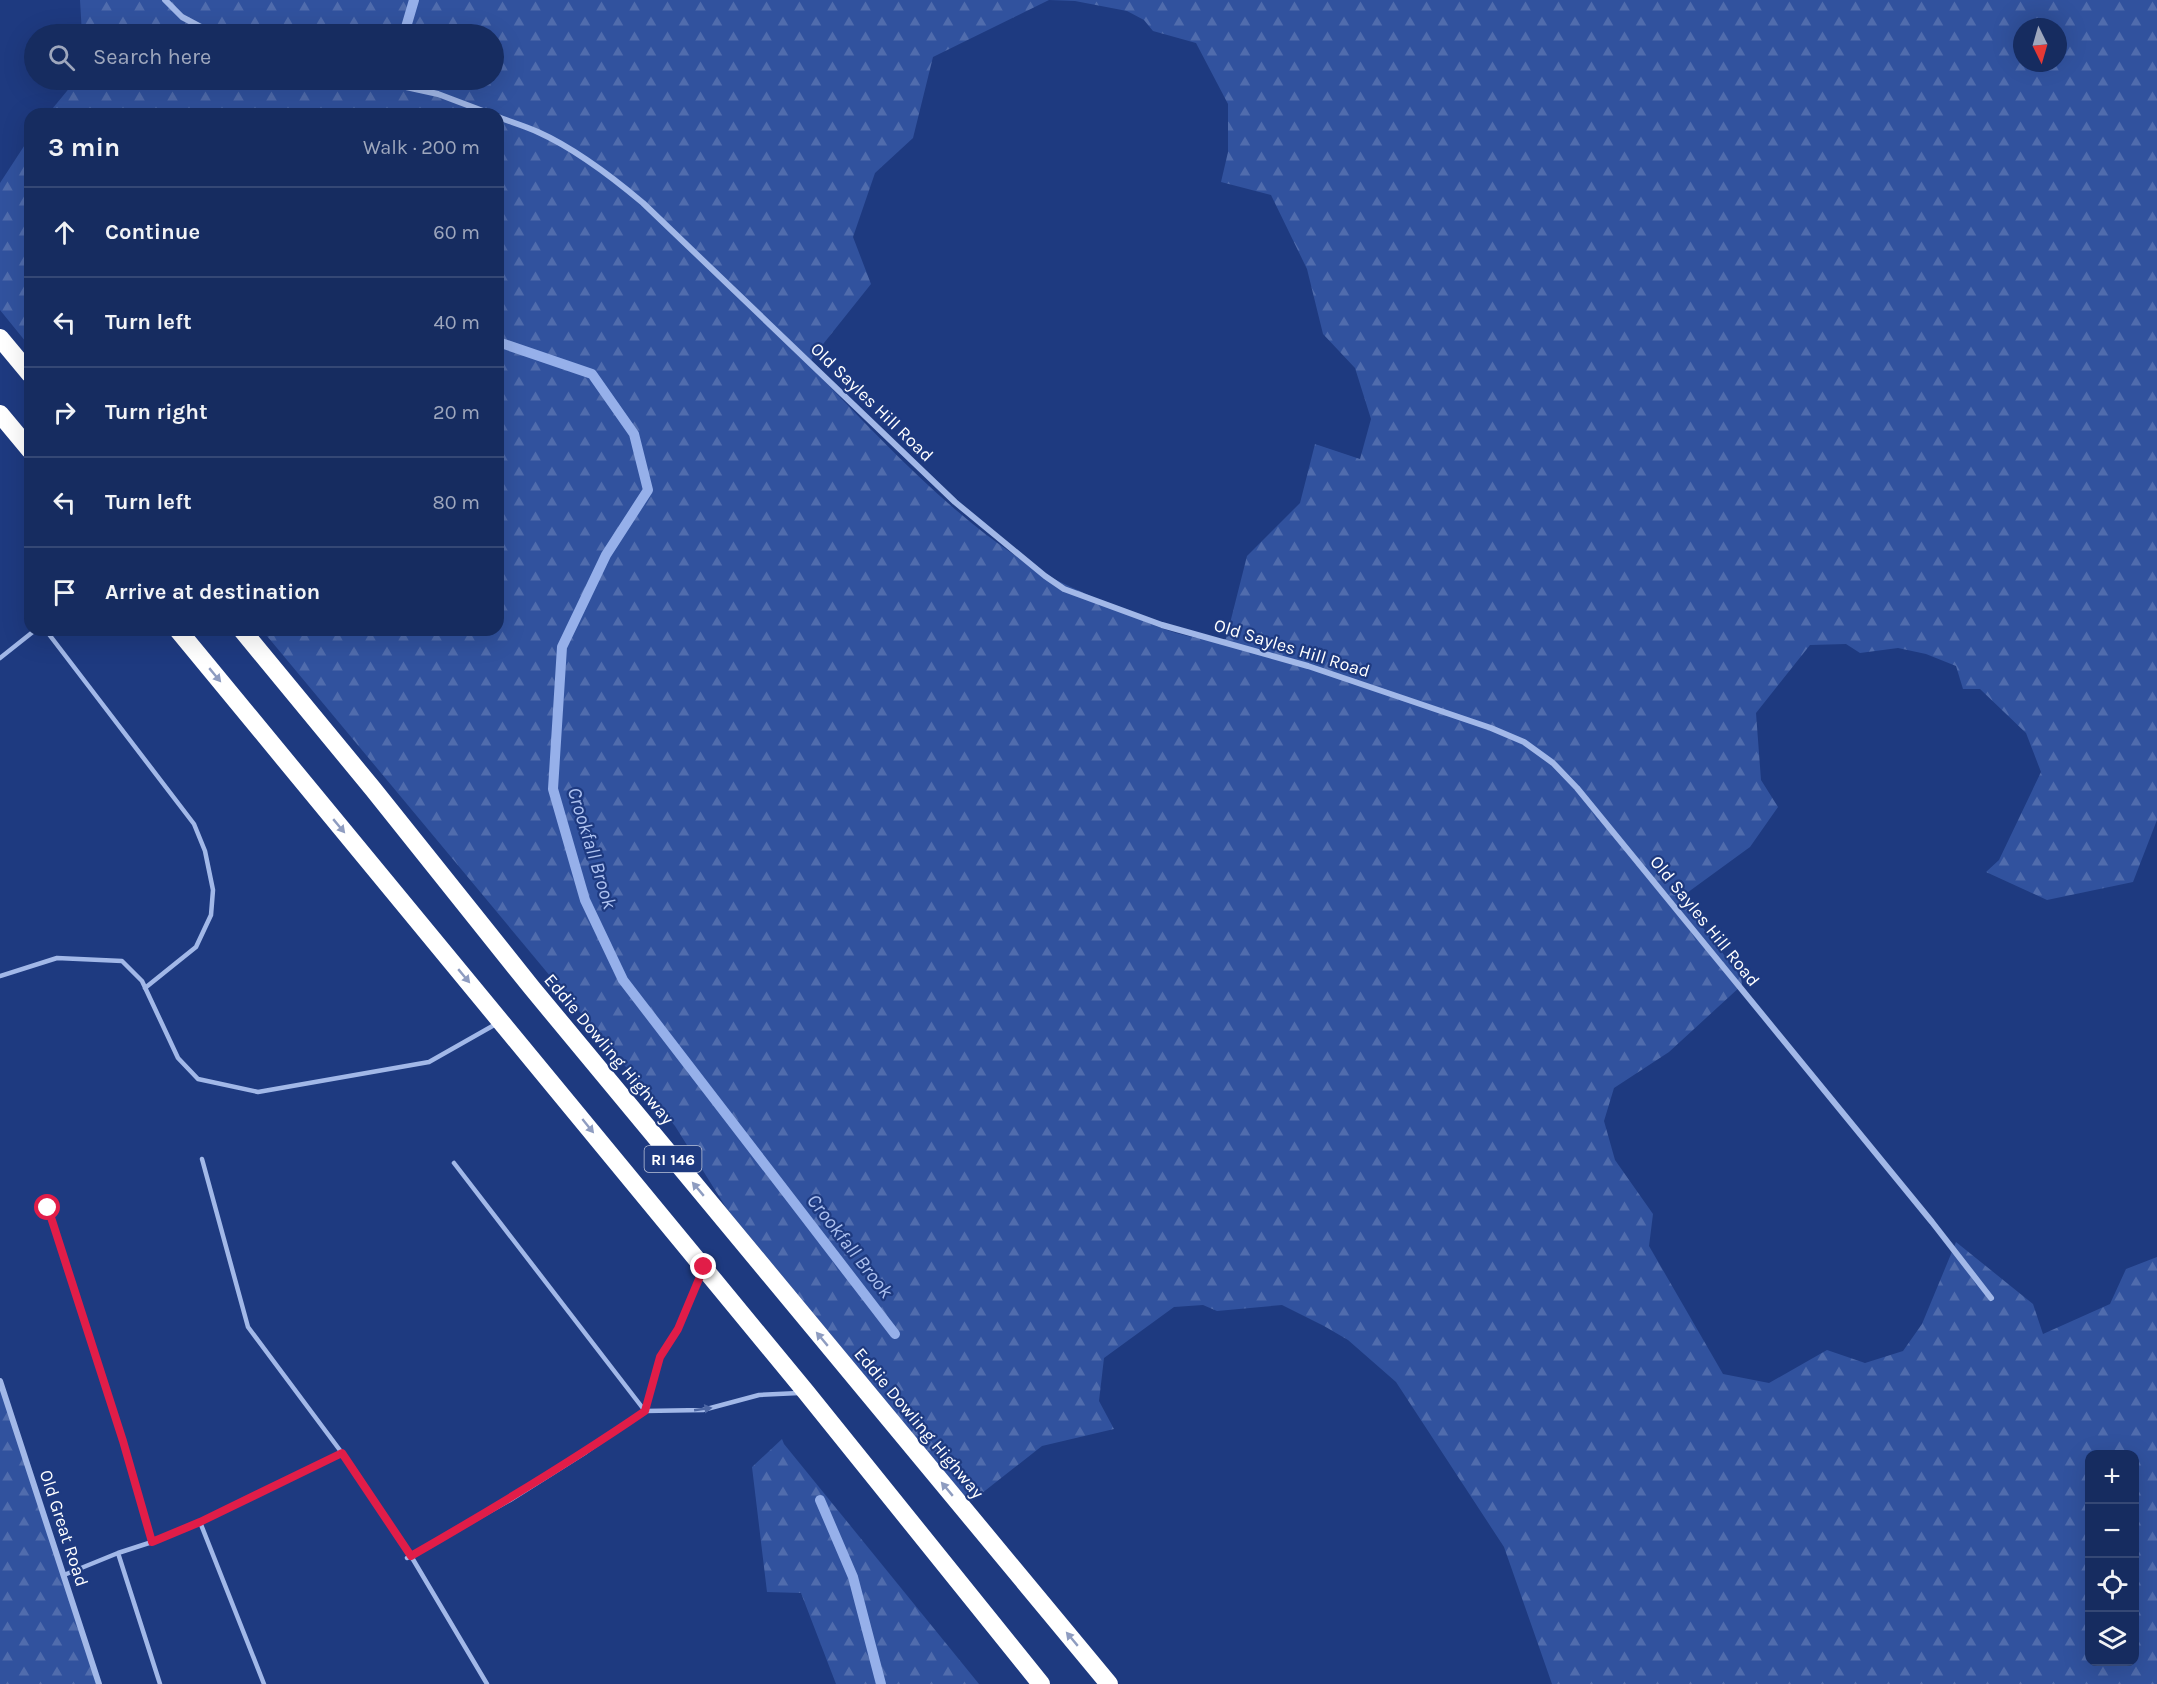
<!DOCTYPE html>
<meta charset="utf-8">
<style>
:root{--surface:#162c60;--page:#1f3466;--text:#f1f3f6;--muted:#9ea7bd;--line:#354875}
body{margin:0;font-family:Karla,sans-serif;background:var(--page);color:var(--text)}
.controls{position:absolute;right:18px;bottom:18px;display:grid;overflow:hidden;border-radius:12px;box-shadow:0 6px 24px #0002}
.controls button{width:54px;height:54px;display:grid;place-items:center;padding:0;border:0;border-bottom:2px solid var(--line);background:var(--surface);color:var(--text);font:30px sans-serif}
.compass{position:absolute;left:2013px;top:18px;width:54px;height:54px;border-radius:50%;background:var(--surface);box-shadow:0 6px 24px #0002;rotate:175deg}
.stop{position:absolute;width:18px;height:18px;margin:-14px;border:4px solid #e11d48;border-radius:50%;background:#fff}
.stop.end{background:#e11d48;border-color:#fff;box-shadow:0 2px 6px #0008}
.list{margin:0;padding:0;list-style:none}
h2{display:flex;justify-content:space-between;align-items:center;height:78px;margin:0;padding:0 24px;font-size:26px}
h2 small{font-size:20px;font-weight:400;color:var(--muted)}
.list li{display:grid;grid-template-columns:39px 1fr auto;gap:18px;align-items:center;box-sizing:border-box;height:90px;padding:0 24px;border-top:2px solid var(--line)}
.list b{display:block;font-size:22px;white-space:nowrap}
.list em{font-size:20px;font-style:normal;color:var(--muted)}
.icon{flex:none;width:33px;height:33px;fill:none;stroke:currentColor;stroke-width:2;stroke-linecap:round;stroke-linejoin:round}
.map{position:relative;flex:none;width:2157px;height:1684px;overflow:hidden}
.search{position:absolute;background:var(--surface);box-shadow:0 6px 24px #0002;left:24px;top:24px;width:480px;height:66px;display:flex;align-items:center;gap:15px;box-sizing:border-box;padding:0 21px;border-radius:33px;color:var(--muted);font-size:22px}
.panel{position:absolute;background:var(--surface);box-shadow:0 6px 24px #0002;left:24px;top:108px;width:480px;height:528px;border-radius:18px}
.map>svg:first-child{display:block}
</style>
<div class="map">
<svg width="2157" height="1684" viewBox="0 0 2157 1684">
<defs>
<pattern id="forest-firs" width="22" height="20" patternUnits="userSpaceOnUse" patternTransform="scale(1.5)"><rect width="22" height="20" fill="#31529e"/><path d="M5 1l3.5 6h-7zM16 11l3.5 6h-7z" fill="#506cad"/></pattern>
</defs>
<rect width="100%" height="100%" fill="#1e3a80"/>
<!-- forest -->
<path fill="url(#forest-firs)" fill-rule="evenodd" d="M 80,0 L 2157,0 L 2157,820 L 2133,882 L 2047,900 L 1986,872 L 1999,860 L 2041,772 L 2026,733 L 1980,689 L 1963,689 L 1956,666 L 1926,654 L 1898,648 L 1860,653 L 1846,644 L 1810,645 L 1756,713 L 1761,780 L 1778,807 L 1750,847 L 1680,898 L 1741,977 L 1742,985 L 1669,1052 L 1614,1088 L 1604,1121 L 1615,1160 L 1653,1214 L 1649,1246 L 1723,1374 L 1769,1383 L 1827,1350 L 1865,1363 L 1903,1351 L 1922,1324 L 1956,1242 L 2033,1304 L 2043,1334 L 2110,1304 L 2126,1269 L 2157,1257 L 2157,1684 L 1552,1684 L 1504,1547 L 1396,1382 L 1348,1340 L 1324,1326 L 1282,1305 L 1217,1311 L 1203,1305 L 1174,1307 L 1104,1358 L 1099,1401 L 1114,1429 L 1042,1446 L 972,1501 L 962,1493 L 727,1209 L 675,1126 L 262,630 L 498,630 L 498,114 L 48,114 L 76,80 L 494,80 L 494,34 L 82,34 ZM 1049,0 L 1075,1 L 1127,11 L 1144,20 L 1153,31 L 1196,43 L 1228,104 L 1228,152 L 1221,182 L 1271,195 L 1307,269 L 1323,334 L 1355,368 L 1371,419 L 1360,459 L 1315,444 L 1300,503 L 1247,556 L 1226,639 C 1192,644 1144,622 1114,607 C 1086,593 1054,581 1028,564 C 945,511 878,436 810,366 L 812,358 L 871,284 L 853,237 L 875,173 L 913,138 L 933,57 ZM 2022,27 L 2058,27 L 2058,63 L 2022,63 ZM 2090,1454 L 2134,1454 L 2134,1662 L 2090,1662 Z
M 30,137 L 30,347 L 0,310 L 0,183 Z
M 0,1378 L 99,1684 L 0,1684 Z
M 782,1439 L 784,1444 L 979,1684 L 836,1684 L 801,1593 L 767,1592 L 752,1467 Z"/>
<g fill="none" stroke-linecap="round" stroke-linejoin="round">
<!-- stream -->
<path stroke="#96b0ea" stroke-width="10" d="M 404,34 L 414,0
M 498,342 L 592,374 L 634,434 L 648,490 L 606,555 L 562,647 L 553,789 L 585,900 L 623,980 L 895,1334
M 820,1500 L 853,1577 L 881,1684"/>
<!-- lane -->
<path stroke="#a2b8e8" stroke-width="4.5" d="M 0,658 L 34,631 L 48,633 L 194,824 L 205,851 L 213,890 L 211,915 L 196,947 L 145,988
M 0,976 L 57,958 L 122,961 L 142,981 L 178,1058 L 198,1079 L 258,1092 L 429,1062 L 496,1024
M 202,1159 L 248,1327 L 342,1453 L 411,1556 L 487,1684
M 454,1163 L 645,1411
M 48,1208 L 123,1441 L 152,1542
M 645,1411 L 660,1357 L 678,1329 L 702,1273
M 200,1522 L 264,1684
M 118,1553 L 160,1684
M 407,1558 L 510,1500 L 586,1452 L 645,1411 L 703,1410 L 759,1395 L 799,1393
M 64,1575 L 118,1553 L 152,1542 L 200,1522 L 342,1453"/>
<!-- street -->
<path stroke="#a2b8e8" stroke-width="6" d="M 165,0 L 182,17 L 214,34
M 374,80 L 438,94 L 491,114
M 498,117 C 511,122 525,126 538,132 C 576,149 611,176 643,203 L 955,502 L 1045,576 L 1064,589 L 1162,625 L 1308,666 L 1491,728 L 1524,742 L 1553,763 L 1577,788 L 1932,1222 L 1991,1298
M 0,1381 L 99,1684"/>
<!-- highway -->
<path stroke="#fff" stroke-width="18" d="M 0,338 L 30,374
M 0,414 L 30,450
M 178,630 L 806,1392 L 1041,1684
M 242,630 L 373,789 L 532,988 L 1109,1684"/>
</g>
<!-- one-way arrows -->
<defs><path id="oneway-solid" d="M-6-.8H1V-3.2L6.5 0L1 3.2V.8H-6Z" transform="scale(1.5)"/></defs>
<g fill="#8e9cc0">
<use href="#oneway-solid" transform="translate(215 675) rotate(50)"/>
<use href="#oneway-solid" transform="translate(339 826) rotate(50)"/>
<use href="#oneway-solid" transform="translate(464 976) rotate(50)"/>
<use href="#oneway-solid" transform="translate(588 1126) rotate(51)"/>
<use href="#oneway-solid" transform="translate(698 1189) rotate(-130)"/>
<use href="#oneway-solid" transform="translate(822 1339) rotate(-130)"/>
<use href="#oneway-solid" transform="translate(947 1489) rotate(-130)"/>
<use href="#oneway-solid" transform="translate(1072 1639) rotate(-130)"/>
</g>
<use fill="#4c66a4" href="#oneway-solid" transform="translate(703 1409) rotate(-8)"/>
<g fill="none" stroke-linecap="round" stroke-linejoin="round">
<!-- route -->
<path stroke="#e11d48" stroke-width="8" d="M 48,1208 L 123,1441 L 152,1542 L 200,1522 L 342,1453 L 411,1556 C 491,1510 569,1463 645,1411 L 660,1357 L 678,1329 L 704,1267"/>
</g>
<g text-anchor="middle" dominant-baseline="central" stroke-width="4.5" stroke-linejoin="round" paint-order="stroke">
<!-- shield labels -->
<rect fill="#1e3a80" stroke="#bcc4d9" stroke-width="1.5" x="644.5" y="1146" width="57" height="26" rx="4.5"/>
<g font-size="16" font-weight="bold" fill="#fff">
<text x="673" y="1159">RI 146</text>
</g>
<!-- street labels -->
<g font-size="18" fill="#fff" stroke="#1e3a80">
<text transform="translate(872 402) rotate(44)">Old Sayles Hill Road</text>
<text transform="translate(1292 648) rotate(17)">Old Sayles Hill Road</text>
<text transform="translate(1705 921) rotate(51)">Old Sayles Hill Road</text>
<text transform="translate(609 1049) rotate(50)">Eddie Dowling Highway</text>
<text transform="translate(919 1423) rotate(50)">Eddie Dowling Highway</text>
<text transform="translate(64 1528) rotate(72)">Old Great Road</text>
</g>
<!-- water labels -->
<g font-size="20" font-style="italic" fill="#aec2f0" stroke="#1e3a80">
<text transform="translate(592 848) rotate(73)">Crookfall Brook</text>
<text transform="translate(850 1246) rotate(52)">Crookfall Brook</text>
</g>
</g>
</svg>
<div class="controls">
<button>+</button>
<button>−</button>
<button><svg class="icon" aria-label="locate" viewBox="0 0 24 24"><circle cx="12" cy="12" r="6"/><path d="M12 2v4M12 18v4M2 12h4M18 12h4"/></svg></button>
<button><svg class="icon" aria-label="layers" viewBox="0 0 24 24"><path d="M12 4l9 5-9 5-9-5zM3 14l9 5 9-5"/></svg></button>
</div>
<svg class="compass" viewBox="-18 -18 36 36"><path d="M0-13l5 13h-10z" fill="#e53935"/><path d="M0 13l5-13h-10z" fill="#9ea7bd"/></svg>
<div class="stop" style="left:48px;top:1208px"></div>
<div class="stop end" style="left:704px;top:1267px"></div>
<div class="search"><svg class="icon" aria-label="search" viewBox="0 0 24 24"><circle cx="10" cy="10" r="6"/><path d="M15 15l6 6"/></svg>Search here</div>
<section class="panel">
<h2>3 min<small>Walk · 200 m</small></h2>
<ul class="list">
<li><svg class="icon" aria-label="ahead" viewBox="0 0 24 24"><path d="M12 20V5M6 11l6-6 6 6"/></svg><div><b>Continue</b></div><em>60 m</em></li>
<li><svg class="icon" aria-label="left" viewBox="0 0 24 24"><path d="M17 20v-9H6M10 6l-5 5 5 5"/></svg><div><b>Turn left</b></div><em>40 m</em></li>
<li><svg class="icon" aria-label="right" viewBox="0 0 24 24"><path d="M7 20v-9h11M14 6l5 5-5 5"/></svg><div><b>Turn right</b></div><em>20 m</em></li>
<li><svg class="icon" aria-label="left" viewBox="0 0 24 24"><path d="M17 20v-9H6M10 6l-5 5 5 5"/></svg><div><b>Turn left</b></div><em>80 m</em></li>
<li><svg class="icon" aria-label="arrive" viewBox="0 0 24 24"><path d="M6 21V4h12l-3 4 3 4H6"/></svg><div><b>Arrive at destination</b></div></li>
</ul>
</section>
</div>
